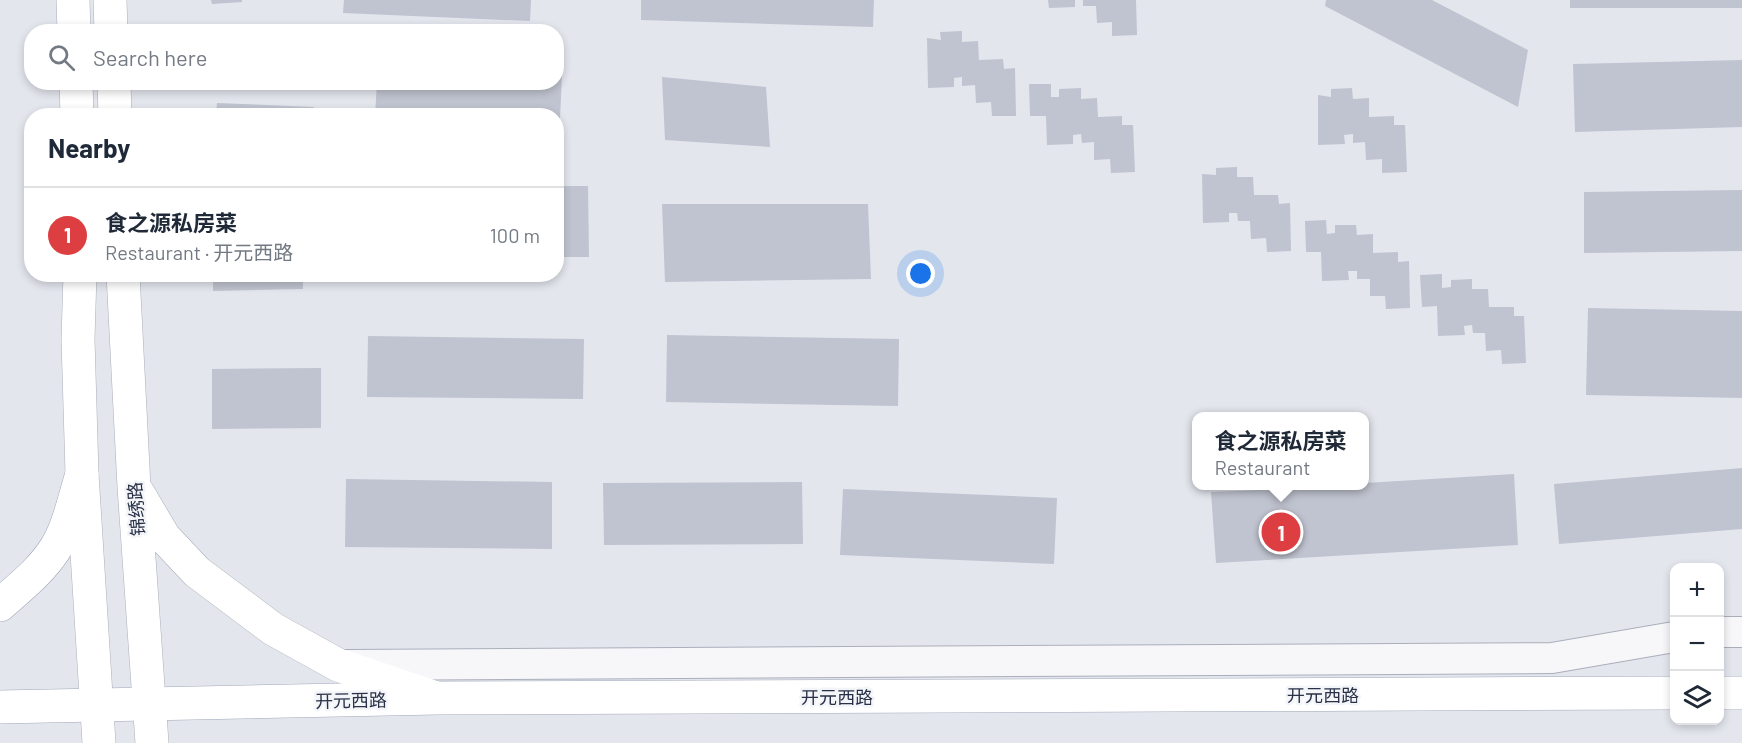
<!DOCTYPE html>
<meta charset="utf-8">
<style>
:root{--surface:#fff;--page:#f2f2f3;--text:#1f2937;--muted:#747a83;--line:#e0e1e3;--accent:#dc3e41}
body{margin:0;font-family:Barlow,"Noto Sans SC",sans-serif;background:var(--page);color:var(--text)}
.controls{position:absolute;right:18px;bottom:18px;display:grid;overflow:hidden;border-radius:12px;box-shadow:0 3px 9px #0003}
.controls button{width:54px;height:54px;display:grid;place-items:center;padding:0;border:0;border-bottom:2px solid var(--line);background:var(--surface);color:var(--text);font:30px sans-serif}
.you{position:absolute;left:921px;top:274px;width:21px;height:21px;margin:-15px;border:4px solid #fff;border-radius:50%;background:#1a73e8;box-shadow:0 0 0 9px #1a73e833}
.badge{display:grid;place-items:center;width:39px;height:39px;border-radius:50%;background:var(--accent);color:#fff;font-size:20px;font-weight:700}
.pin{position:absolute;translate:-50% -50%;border:3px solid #fff;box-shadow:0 2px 6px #0006}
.popup{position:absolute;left:1192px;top:412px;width:177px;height:78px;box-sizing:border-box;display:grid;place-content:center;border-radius:12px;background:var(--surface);filter:drop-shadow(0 2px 4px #0005);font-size:20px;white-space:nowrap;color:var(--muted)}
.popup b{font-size:22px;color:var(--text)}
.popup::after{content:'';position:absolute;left:50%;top:100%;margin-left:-12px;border:12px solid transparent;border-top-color:var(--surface)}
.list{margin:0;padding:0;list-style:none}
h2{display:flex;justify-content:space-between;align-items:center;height:78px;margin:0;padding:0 24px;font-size:26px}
h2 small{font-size:20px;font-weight:400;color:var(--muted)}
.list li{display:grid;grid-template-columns:39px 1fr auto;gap:18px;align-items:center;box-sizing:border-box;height:96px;padding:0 24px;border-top:2px solid var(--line)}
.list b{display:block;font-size:22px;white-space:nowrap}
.list p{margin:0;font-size:20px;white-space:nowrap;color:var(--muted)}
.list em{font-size:20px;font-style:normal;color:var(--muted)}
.icon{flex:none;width:33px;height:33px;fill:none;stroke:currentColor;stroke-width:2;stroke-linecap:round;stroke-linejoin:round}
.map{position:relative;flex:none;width:1742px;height:743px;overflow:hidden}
.search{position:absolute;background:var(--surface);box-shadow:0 3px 9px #0003;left:24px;top:24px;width:540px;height:66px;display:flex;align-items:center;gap:15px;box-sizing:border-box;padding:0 21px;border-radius:24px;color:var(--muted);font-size:22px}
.panel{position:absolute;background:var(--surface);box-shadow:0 3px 9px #0003;left:24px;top:108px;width:540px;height:174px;border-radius:24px}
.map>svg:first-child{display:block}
</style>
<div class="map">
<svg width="1742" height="743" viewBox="0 0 1742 743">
<rect width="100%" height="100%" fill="#e3e6ed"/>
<!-- building -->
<path fill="#c0c4d0" d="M 211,0 L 242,0 L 242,2 L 212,4 Z
M 344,0 L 531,0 L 530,21 L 343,13 Z
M 641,0 L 874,0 L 873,27 L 641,20 Z
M 1048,0 L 1075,0 L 1075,7 L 1049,8 Z
M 1083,0 L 1136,0 L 1137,35 L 1112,36 L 1112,22 L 1097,23 L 1096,6 L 1083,6 Z
M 1326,0 L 1432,0 L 1528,50 L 1518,107 L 1325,6 Z
M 1570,0 L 1742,0 L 1742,8 L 1570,8 Z
M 962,31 L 962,42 L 978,41 L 979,60 L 1003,59 L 1004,69 L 1015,68 L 1016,116 L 992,116 L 991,102 L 976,103 L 975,85 L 962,86 L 962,77 L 954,78 L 954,87 L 928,88 L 927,38 L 941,40 L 940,32 Z
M 1742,60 L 1742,127 L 1575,132 L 1573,64 Z
M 556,74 L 562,75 L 559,141 L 556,141 L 556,116 L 375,116 L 377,82 L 556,82 Z
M 662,77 L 766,87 L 770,147 L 665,140 Z
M 1029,84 L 1051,84 L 1051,97 L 1059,97 L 1059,89 L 1081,88 L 1081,99 L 1097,98 L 1098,117 L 1122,116 L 1122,125 L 1133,125 L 1135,172 L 1111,173 L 1110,159 L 1094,160 L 1094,142 L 1082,143 L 1081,134 L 1073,135 L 1073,144 L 1047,145 L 1046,116 L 1030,116 Z
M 1352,88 L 1353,99 L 1369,98 L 1369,117 L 1394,116 L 1394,125 L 1405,125 L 1407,172 L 1382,173 L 1382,159 L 1366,160 L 1365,142 L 1353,143 L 1353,134 L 1344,135 L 1345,144 L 1318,145 L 1318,95 L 1331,97 L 1331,89 Z
M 217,103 L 314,107 L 313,116 L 216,116 Z
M 1237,167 L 1237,177 L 1253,177 L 1254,195 L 1278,195 L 1279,204 L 1290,203 L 1291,251 L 1267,252 L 1266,238 L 1251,239 L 1250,221 L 1238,221 L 1237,213 L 1229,213 L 1229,222 L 1203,223 L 1202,174 L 1216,175 L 1216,168 Z
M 556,186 L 588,186 L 589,257 L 556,257 Z
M 1742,190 L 1742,251 L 1584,253 L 1584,192 Z
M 662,204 L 868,204 L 871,279 L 665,282 Z
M 1326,220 L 1327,234 L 1335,233 L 1335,225 L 1356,225 L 1357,235 L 1373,234 L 1373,253 L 1398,252 L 1398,262 L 1409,261 L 1410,308 L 1386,309 L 1385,296 L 1370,296 L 1370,279 L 1357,279 L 1357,271 L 1348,271 L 1349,280 L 1322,281 L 1321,252 L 1306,252 L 1305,221 Z
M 213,274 L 303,274 L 303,289 L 213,291 Z
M 1442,274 L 1442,288 L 1451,287 L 1451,280 L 1472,279 L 1472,289 L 1488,289 L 1489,307 L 1514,307 L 1514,316 L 1524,316 L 1526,363 L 1502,364 L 1501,350 L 1486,351 L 1485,333 L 1473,333 L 1472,325 L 1464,326 L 1465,335 L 1438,336 L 1437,306 L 1422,307 L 1420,275 Z
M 1588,308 L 1742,311 L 1742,398 L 1586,395 Z
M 667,335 L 899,339 L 898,406 L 666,402 Z
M 368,336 L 584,339 L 583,399 L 367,397 Z
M 321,368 L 321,428 L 212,429 L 212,369 Z
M 1742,468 L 1742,529 L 1559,544 L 1554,484 Z
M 1514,474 L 1518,545 L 1216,563 L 1211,492 L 1365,486 L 1365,483 Z
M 346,479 L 552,482 L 552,549 L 345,547 Z
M 802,482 L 803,544 L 604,545 L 603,483 Z
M 843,489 L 1057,498 L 1054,564 L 840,555 Z"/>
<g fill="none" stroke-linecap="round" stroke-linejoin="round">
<!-- minor casing -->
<g stroke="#abafbb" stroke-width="32">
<path id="minor" d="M 1720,632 L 1742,632
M 347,665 L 1552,658 L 1674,637"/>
</g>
<!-- secondary casing -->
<g stroke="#abafbb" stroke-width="34">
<path id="secondary" d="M 73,0 L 74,32
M 110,0 L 111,32
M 76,82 L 77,116
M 114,82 L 115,116
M 80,274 L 78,339 L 82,474 L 99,743
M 123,274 L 134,487 L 152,743
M 138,493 L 164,537 L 197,572 L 273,629 L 338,665 L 433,697"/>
</g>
<!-- primary casing -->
<g stroke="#a1a8ba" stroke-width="34">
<path id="primary" d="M 0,605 C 19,588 41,571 55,549 C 69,527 74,499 82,474
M 1720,693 L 1742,693
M 0,707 L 437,698 L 1674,693"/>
</g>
<!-- minor -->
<use href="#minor" stroke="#f7f7fa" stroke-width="30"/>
<!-- secondary -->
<use href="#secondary" stroke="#fff" stroke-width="33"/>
<!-- primary -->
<use href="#primary" stroke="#fff" stroke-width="33"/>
</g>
<g text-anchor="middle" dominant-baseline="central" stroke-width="5" stroke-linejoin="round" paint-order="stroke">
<!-- street labels -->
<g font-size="18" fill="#293047" stroke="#f3f5f9">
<text transform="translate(136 509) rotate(-94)">锦绣路</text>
<text x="1323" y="695">开元西路</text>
<text x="837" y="697">开元西路</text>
<text transform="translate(351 700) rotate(-1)">开元西路</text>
</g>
</g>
</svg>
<div class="controls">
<button>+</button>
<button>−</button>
<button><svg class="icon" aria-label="layers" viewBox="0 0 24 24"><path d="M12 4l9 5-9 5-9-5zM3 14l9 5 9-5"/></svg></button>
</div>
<div class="you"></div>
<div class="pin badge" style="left:1281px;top:532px">1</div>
<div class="popup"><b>食之源私房菜</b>Restaurant</div>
<div class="search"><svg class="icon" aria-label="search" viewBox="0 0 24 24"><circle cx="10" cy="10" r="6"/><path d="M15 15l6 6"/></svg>Search here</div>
<section class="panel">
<h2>Nearby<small></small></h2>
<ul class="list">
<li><span class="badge">1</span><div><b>食之源私房菜</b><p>Restaurant · 开元西路</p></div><em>100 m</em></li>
</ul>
</section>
</div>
